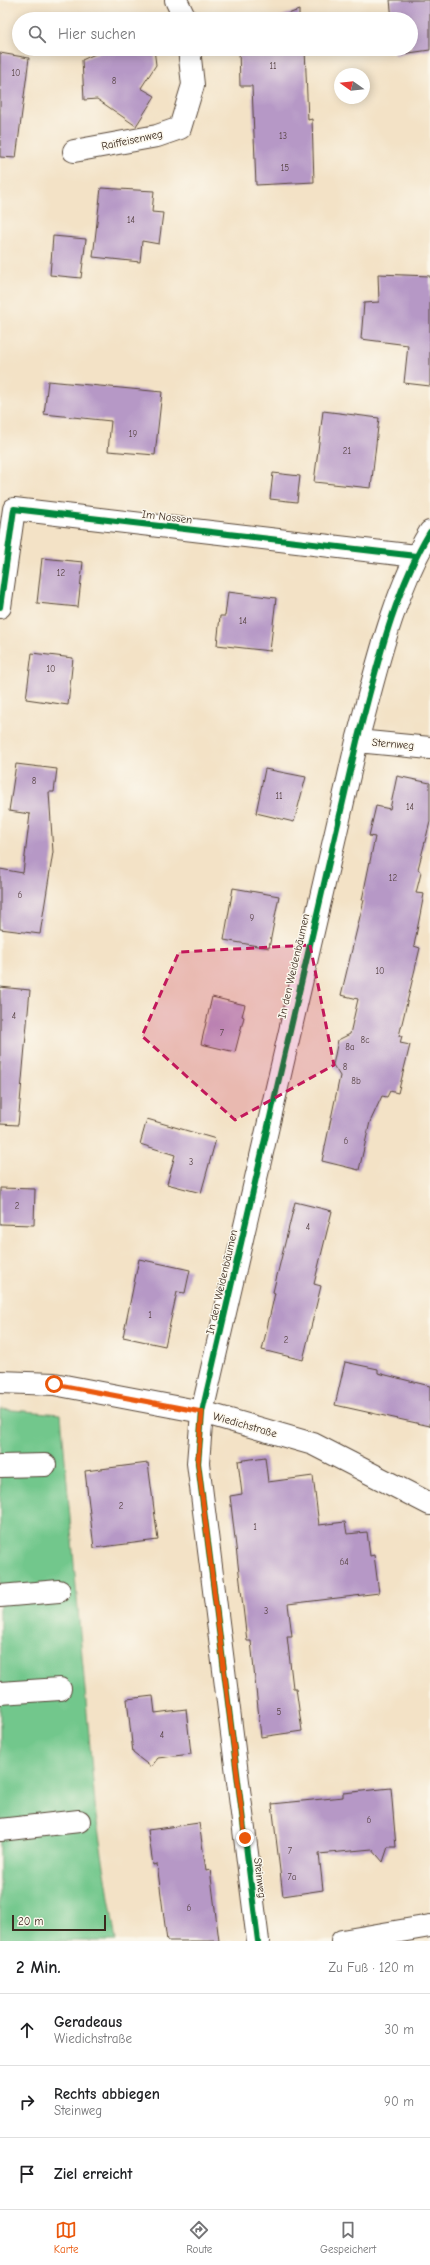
<!DOCTYPE html>
<html lang="de">
<meta charset="utf-8">
<style>
:root{--surface:#fff;--page:#f6f6f6;--text:#202124;--muted:#757577;--line:#e0e0e0;--accent:#ea580c}
body{margin:0;font-family:"Comic Neue",sans-serif;background:var(--page);color:var(--text)}
.compass{position:absolute;left:334px;top:68px;width:36px;height:36px;border-radius:50%;background:var(--surface);box-shadow:0 2px 10px #0003;rotate:284deg}
.scale{position:absolute;left:12px;bottom:10px;width:94px;box-sizing:border-box;padding-left:4px;border:2px solid #3b2a1e;border-top:0;font-size:11px;line-height:14px;white-space:nowrap;color:#3b2a1e;-webkit-text-stroke:3px #fbf7ec;paint-order:stroke}
.stop{position:absolute;width:12px;height:12px;margin:-9px;border:3px solid #ea580c;border-radius:50%;background:#fff}
.stop.end{background:#ea580c;border-color:#fff;box-shadow:0 1px 4px #0008}
.list{margin:0;padding:0;list-style:none}
h2{display:flex;justify-content:space-between;align-items:center;height:52px;margin:0;padding:0 16px;font-size:17px}
h2 small{font-size:13px;font-weight:400;color:var(--muted)}
.list li{display:grid;grid-template-columns:26px 1fr auto;gap:12px;align-items:center;box-sizing:border-box;height:72px;padding:0 16px;border-top:1px solid var(--line)}
.list b{display:block;font-size:15px;white-space:nowrap}
.list p{margin:0;font-size:13px;white-space:nowrap;color:var(--muted)}
.list em{font-size:13px;font-style:normal;color:var(--muted)}
.icon{flex:none;width:22px;height:22px;fill:none;stroke:currentColor;stroke-width:2;stroke-linecap:round;stroke-linejoin:round}
.map{position:relative;flex:none;width:430px;height:1941px;overflow:hidden}
.search{position:absolute;background:var(--surface);box-shadow:0 2px 10px #0003;left:12px;right:12px;top:12px;height:44px;display:flex;align-items:center;gap:10px;box-sizing:border-box;padding:0 14px;border-radius:22px;color:var(--muted);font-size:15px}
.sheet{height:268px;background:var(--surface)}
nav{display:flex;justify-content:space-around;align-items:center;box-sizing:border-box;height:56px;border-top:1px solid var(--line);background:var(--surface);font-size:11px;color:var(--muted)}
nav a{display:grid;justify-items:center;gap:2px}
nav .on{color:var(--accent)}
.map>svg:first-child{display:block}
</style>
<div class="map">
<svg width="430" height="1941" viewBox="0 0 430 1941">
<rect width="100%" height="100%" fill="#fbf7ec"/>
<filter id="ink" filterUnits="userSpaceOnUse"><feTurbulence type="fractalNoise" baseFrequency=".025" numOctaves="2"/><feDisplacementMap in="SourceGraphic" scale="8" xChannelSelector="R" yChannelSelector="G"/><feConvolveMatrix kernelMatrix="1 2 1 2 8 2 1 2 1" color-interpolation-filters="sRGB"/></filter>
<filter id="wash" filterUnits="userSpaceOnUse"><feTurbulence type="fractalNoise" baseFrequency=".012" numOctaves="4" result="noise"/><feDisplacementMap in="SourceGraphic" scale="16" xChannelSelector="R" yChannelSelector="G"/><feGaussianBlur stdDeviation="0.9" result="paint"/><feColorMatrix in="noise" values="0 0 0 0 0 0 0 0 0 0 0 0 0 0 0 0 0 1.4 0 .05"/><feComposite in="paint" operator="in"/></filter>
<g filter="url(#wash)">
<rect width="100%" height="100%" fill="#f3e2c6"/>
<!-- green -->
<path fill="#72c78c" stroke="#567855" d="M 0,1409 L 61,1414 L 96,1816 L 116,1941 L 0,1941 Z"/>
<g id="blocks">
<!-- building -->
<path fill="#b698c6" d="M 390,0 L 430,0 L 430,50 L 395,55 L 394,49 L 411,49 L 411,19 L 392,19 Z
M 299,10 L 299,19 L 274,19 Z
M 106,49 L 154,49 L 156,65 L 141,88 L 155,96 L 136,126 L 97,99 L 84,100 L 82,60 Z
M 239,49 L 305,49 L 308,120 L 312,119 L 314,182 L 256,185 L 252,86 L 240,86 Z
M 0,53 L 29,58 L 16,158 L 0,157 Z
M 101,188 L 154,191 L 152,212 L 163,213 L 159,244 L 142,241 L 140,262 L 93,257 Z
M 53,236 L 86,239 L 81,278 L 50,275 Z
M 378,274 L 430,276 L 430,386 L 404,383 L 408,345 L 361,339 L 364,303 L 379,302 Z
M 48,381 L 162,392 L 155,455 L 108,451 L 111,421 L 44,414 Z
M 323,411 L 379,418 L 371,488 L 314,482 Z
M 273,473 L 300,476 L 297,502 L 270,499 Z
M 42,558 L 83,562 L 78,607 L 37,603 Z
M 228,592 L 276,598 L 270,651 L 217,645 L 220,616 L 225,616 Z
M 32,653 L 73,658 L 68,705 L 26,699 Z
M 16,764 L 57,769 L 54,792 L 49,792 L 53,852 L 40,934 L 0,929 L 0,869 L 23,873 L 30,814 L 9,811 Z
M 265,769 L 306,777 L 294,822 L 256,813 Z
M 397,776 L 430,783 L 430,822 L 418,869 L 421,873 L 416,893 L 424,894 L 414,946 L 420,948 L 399,1036 L 402,1036 L 400,1043 L 410,1045 L 398,1093 L 390,1091 L 387,1097 L 382,1096 L 370,1122 L 359,1170 L 322,1161 L 340,1076 L 333,1065 L 338,1040 L 350,1034 L 358,999 L 341,995 L 364,900 L 362,900 L 375,837 L 369,836 L 376,806 L 390,809 Z
M 233,888 L 279,896 L 269,948 L 224,940 Z
M 0,987 L 30,990 L 18,1125 L 0,1124 Z
M 212,997 L 245,1005 L 242,1016 L 244,1017 L 235,1052 L 201,1044 Z
M 147,1119 L 216,1139 L 201,1193 L 167,1184 L 175,1155 L 140,1144 Z
M 0,1188 L 35,1189 L 34,1225 L 0,1224 Z
M 295,1202 L 332,1211 L 314,1284 L 321,1286 L 303,1360 L 262,1350 L 275,1293 L 273,1292 Z
M 139,1259 L 190,1270 L 185,1293 L 177,1292 L 165,1346 L 123,1337 Z
M 345,1362 L 378,1369 L 378,1373 L 430,1386 L 430,1426 L 335,1405 Z
M 265,1457 L 268,1482 L 313,1476 L 319,1525 L 345,1522 L 347,1534 L 367,1532 L 370,1556 L 374,1555 L 379,1593 L 288,1604 L 292,1636 L 287,1636 L 293,1688 L 296,1688 L 302,1731 L 261,1737 L 251,1641 L 247,1641 L 230,1496 L 242,1494 L 238,1461 Z
M 148,1463 L 158,1540 L 94,1548 L 85,1471 Z
M 153,1696 L 155,1713 L 186,1709 L 191,1754 L 158,1758 L 151,1767 L 133,1753 L 127,1699 Z
M 391,1788 L 396,1847 L 388,1847 L 383,1862 L 372,1849 L 319,1854 L 323,1890 L 283,1896 L 272,1804 L 343,1797 L 343,1793 Z
M 199,1823 L 206,1870 L 210,1869 L 219,1941 L 167,1941 L 157,1864 L 153,1865 L 148,1830 Z"/>
</g>
</g>
<g filter="url(#ink)">
<use href="#blocks" fill-opacity="0" stroke="#574637" stroke-width="1"/>
<g fill="none" stroke-linecap="round" stroke-linejoin="round">
<!-- minor casing -->
<g stroke="#574637" stroke-width="24">
<path id="minor" d="M 176,0 L 185,19
M 74,151 L 157,136 L 180,128 L 193,85 L 189,49
M 0,607 L 14,509 L 416,556
M 357,741 L 430,748
M 0,1382 L 54,1384 L 202,1412 L 313,1444 L 430,1504
M 0,1466 L 45,1465
M 0,1596 L 59,1591
M 0,1693 L 60,1689
M 0,1830 L 79,1821
M 258,1941 L 198,1463 L 202,1412 L 357,741 C 376,671 392,595 430,532
M 342,1941 L 430,1926"/>
</g>
<!-- minor -->
<use href="#minor" stroke="#fff" stroke-width="22"/>
<!-- cycleway casing -->
<g stroke="#fbf7ec" stroke-width="8">
<path id="cycleway" d="M 0,607 L 14,509 L 416,556
M 258,1941 L 198,1463 L 202,1412 L 357,741 C 376,671 392,595 430,532"/>
</g>
<!-- cycleway -->
<use href="#cycleway" stroke="#00873e" stroke-width="6"/>
</g>
</g>
<g fill="none" stroke-linecap="round" stroke-linejoin="round" filter="url(#ink)">
<!-- route -->
<path stroke="#ea580c" stroke-width="5" d="M 54,1384 L 202,1412 L 198,1463 L 245,1838"/>
</g>
<!-- marked area -->
<path fill="#c2185b" fill-opacity="0.2" stroke="#c2185b" stroke-width="3" stroke-dasharray="8 5" stroke-linejoin="round" d="M 310,945 L 334,1065 L 235,1120 L 142,1036 L 179,952 Z"/>
<g text-anchor="middle" dominant-baseline="central" stroke-width="3" stroke-linejoin="round" paint-order="stroke">
<!-- number labels -->
<g font-size="9" fill="#5a4648">
<text x="273" y="66">11</text>
<text x="16" y="73">10</text>
<text x="114" y="81">8</text>
<text x="283" y="136">13</text>
<text x="285" y="168">15</text>
<text x="131" y="220">14</text>
<text x="133" y="434">19</text>
<text x="347" y="451">21</text>
<text x="61" y="573">12</text>
<text x="243" y="621">14</text>
<text x="51" y="669">10</text>
<text x="34" y="781">8</text>
<text x="279" y="796">11</text>
<text x="410" y="807">14</text>
<text x="393" y="878">12</text>
<text x="20" y="895">6</text>
<text x="252" y="918">9</text>
<text x="380" y="971">10</text>
<text x="14" y="1016">4</text>
<text x="222" y="1033">7</text>
<text x="365" y="1040">8c</text>
<text x="350" y="1047">8a</text>
<text x="345" y="1067">8</text>
<text x="356" y="1081">8b</text>
<text x="346" y="1141">6</text>
<text x="191" y="1162">3</text>
<text x="17" y="1206">2</text>
<text x="308" y="1227">4</text>
<text x="150" y="1315">1</text>
<text x="286" y="1340">2</text>
<text x="121" y="1506">2</text>
<text x="255" y="1527">1</text>
<text x="344" y="1562">64</text>
<text x="266" y="1611">3</text>
<text x="279" y="1712">5</text>
<text x="162" y="1735">4</text>
<text x="369" y="1820">6</text>
<text x="290" y="1851">7</text>
<text x="292" y="1877">7a</text>
<text x="189" y="1908">6</text>
</g>
<!-- street labels -->
<g font-size="11" fill="#3b2a1e" stroke="#fbf7ec">
<text transform="translate(132 140) rotate(-12)">Raiffeisenweg</text>
<text transform="translate(167 517) rotate(7)">Im Nassen</text>
<text transform="translate(393 744) rotate(5)">Sternweg</text>
<text transform="translate(294 966) rotate(-77)">In den Weidenbäumen</text>
<text transform="translate(222 1282) rotate(-77)">In den Weidenbäumen</text>
<text transform="translate(245 1425) rotate(16)">Wiedichstraße</text>
<text transform="translate(260 1878) rotate(83)">Steinweg</text>
</g>
</g>
</svg>
<svg class="compass" viewBox="-18 -18 36 36"><path d="M0-13l5 13h-10z" fill="#e53935"/><path d="M0 13l5-13h-10z" fill="#757577"/></svg>
<div class="scale">20 m</div>
<div class="stop" style="left:54px;top:1384px"></div>
<div class="stop end" style="left:245px;top:1838px"></div>
<div class="search"><svg class="icon" aria-label="search" viewBox="0 0 24 24"><circle cx="10" cy="10" r="6"/><path d="M15 15l6 6"/></svg>Hier suchen</div>
</div>
<section class="sheet">
<h2>2 Min.<small>Zu Fuß · 120 m</small></h2>
<ul class="list">
<li><svg class="icon" aria-label="ahead" viewBox="0 0 24 24"><path d="M12 20V5M6 11l6-6 6 6"/></svg><div><b>Geradeaus</b><p>Wiedichstraße</p></div><em>30 m</em></li>
<li><svg class="icon" aria-label="right" viewBox="0 0 24 24"><path d="M7 20v-9h11M14 6l5 5-5 5"/></svg><div><b>Rechts abbiegen</b><p>Steinweg</p></div><em>90 m</em></li>
<li><svg class="icon" aria-label="arrive" viewBox="0 0 24 24"><path d="M6 21V4h12l-3 4 3 4H6"/></svg><div><b>Ziel erreicht</b></div></li>
</ul>
</section>
<nav>
<a class="on"><svg class="icon" aria-label="map" viewBox="0 0 24 24"><path d="M3 6l6-2 6 2 6-2v14l-6 2-6-2-6 2zM9 4v14M15 6v14"/></svg>Karte</a>
<a><svg class="icon" aria-label="directions" viewBox="0 0 24 24"><path d="M12 3l9 9-9 9-9-9zM9 14v-3h6M13 9l2 2-2 2"/></svg>Route</a>
<a><svg class="icon" aria-label="saved" viewBox="0 0 24 24"><path d="M7 4h10v16l-5-4-5 4z"/></svg>Gespeichert</a>
</nav>
